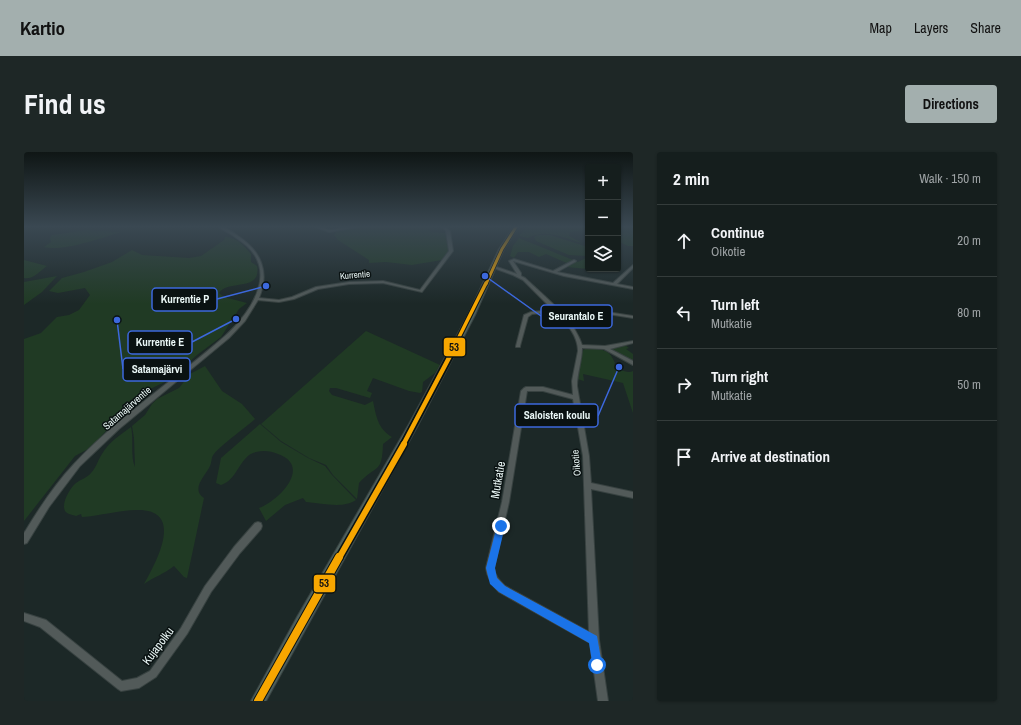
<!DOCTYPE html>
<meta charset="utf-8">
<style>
:root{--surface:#151e1d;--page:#1e2726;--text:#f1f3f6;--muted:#9da2a4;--line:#343c3b;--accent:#a3afae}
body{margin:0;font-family:"Archivo Narrow",sans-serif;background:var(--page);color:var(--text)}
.controls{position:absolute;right:12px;top:12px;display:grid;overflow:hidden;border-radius:4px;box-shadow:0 1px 3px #0004}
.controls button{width:36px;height:36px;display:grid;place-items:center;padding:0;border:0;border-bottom:1px solid var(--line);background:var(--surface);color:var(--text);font:20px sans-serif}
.stop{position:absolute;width:12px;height:12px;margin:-9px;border:3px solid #1a73e8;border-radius:50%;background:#fff}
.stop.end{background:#1a73e8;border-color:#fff;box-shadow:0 1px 4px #0008}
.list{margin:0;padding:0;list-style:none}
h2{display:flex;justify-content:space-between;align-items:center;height:52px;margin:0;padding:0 16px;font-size:17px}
h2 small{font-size:13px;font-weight:400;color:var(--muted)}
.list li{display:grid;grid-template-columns:26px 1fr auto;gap:12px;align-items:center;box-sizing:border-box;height:72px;padding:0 16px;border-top:1px solid var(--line)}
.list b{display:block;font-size:15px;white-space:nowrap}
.list p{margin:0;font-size:13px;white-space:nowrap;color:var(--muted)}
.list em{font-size:13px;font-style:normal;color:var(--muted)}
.icon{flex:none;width:22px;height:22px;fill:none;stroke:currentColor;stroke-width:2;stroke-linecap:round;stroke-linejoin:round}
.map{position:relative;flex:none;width:609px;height:549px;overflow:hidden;border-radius:4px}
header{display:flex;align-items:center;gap:24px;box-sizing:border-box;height:56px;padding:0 20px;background:var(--accent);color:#111}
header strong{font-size:19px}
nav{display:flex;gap:22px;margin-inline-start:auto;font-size:14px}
.intro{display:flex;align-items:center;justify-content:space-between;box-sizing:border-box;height:96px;padding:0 24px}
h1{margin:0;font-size:28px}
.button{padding:10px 18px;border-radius:4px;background:var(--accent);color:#111;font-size:14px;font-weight:700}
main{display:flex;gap:24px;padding:0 24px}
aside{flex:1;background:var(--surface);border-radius:4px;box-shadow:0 1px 3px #0004}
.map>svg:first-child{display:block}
</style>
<header>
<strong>Kartio</strong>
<nav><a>Map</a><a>Layers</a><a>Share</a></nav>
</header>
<div class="intro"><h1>Find us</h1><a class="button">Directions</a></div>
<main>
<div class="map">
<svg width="609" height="549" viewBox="0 0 609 549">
<rect width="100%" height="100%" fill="#1c2827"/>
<!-- green -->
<path fill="#203a24" d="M 335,75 L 408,75 L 404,77 L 407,80 L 421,81 L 425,98 L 418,108 L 388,113 L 362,110 L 345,111 L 345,108 L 314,88 L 310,83 L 312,80 Z
M 503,75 L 564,75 L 564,78 L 552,79 L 546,80 L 545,84 L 558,91 C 539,86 522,76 504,86 L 495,84 Z
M 594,75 L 609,75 L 609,94 L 604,94 L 594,89 Z
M 63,78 L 95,80 L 95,81 C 75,86 40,100 20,95 L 27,90 L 26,86 L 28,83 Z
M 514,83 L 526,83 L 564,95 L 564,104 L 545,103 L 512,89 L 510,85 Z
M 201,85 C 213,85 219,93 227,102 L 227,110 L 233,114 C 238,140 204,127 195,141 L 200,145 L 223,151 L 215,157 L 197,185 L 173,203 L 145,228 L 124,238 L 115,252 L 100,259 L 72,290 L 64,297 L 51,304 L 0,369 L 0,187 L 17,181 L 33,165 L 45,163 L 55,158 L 66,143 L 61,136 L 34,141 L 25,139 L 38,126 L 60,120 L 88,110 L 108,98 L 118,103 L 165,106 L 177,104 L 200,88 Z
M 495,86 L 554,110 L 564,105 L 564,117 L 543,115 L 545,112 L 522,102 L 515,105 L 505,100 L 494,100 L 490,106 L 486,104 L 489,94 Z
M 0,108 L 23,114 C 16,119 9,128 0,126 Z
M 33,124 L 18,140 L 0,153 L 0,130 Z
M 342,179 L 416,213 L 411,221 L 399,230 L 398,240 L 396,241 L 385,239 L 349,226 L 343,239 L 348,241 L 346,246 L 312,236 L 306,236 L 305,239 L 308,243 L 341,253 L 349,249 C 352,264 354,277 368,285 L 359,292 C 358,323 352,312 335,331 L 333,347 L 309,323 L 302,313 L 285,306 L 257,289 L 237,272 Z
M 601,193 L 605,196 L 602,197 L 609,202 L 609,209 L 587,197 Z
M 563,196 C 578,198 585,196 591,211 L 590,212 C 594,217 603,222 609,219 L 609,261 L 599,231 L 559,222 L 560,229 L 553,227 L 558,199 Z
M 181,214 L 198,239 L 218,252 L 231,267 C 220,277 198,292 190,302 C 187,305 188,310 186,314 C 182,323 166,337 180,346 L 163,426 L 160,425 L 150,414 C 140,422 130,425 120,432 C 133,409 161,357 113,358 C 95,358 76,364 58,365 L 57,362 L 52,364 C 49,363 43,362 41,359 C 37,351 46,336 52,331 C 57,327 63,326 67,321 C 72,316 74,308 78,302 C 85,290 96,283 107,275 C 110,288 106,304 111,315 L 110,286 L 108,274 L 121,263 L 128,252 L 133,247 L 155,236 L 166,222 Z
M 236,272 L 257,290 L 284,306 L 301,314 L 308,323 L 332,348 C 319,357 298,351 282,350 L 279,346 L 261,353 L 242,369 L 235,356 C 256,348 288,314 254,302 C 247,299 240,298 232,300 C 215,304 214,328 197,333 L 192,331 L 197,306 Z"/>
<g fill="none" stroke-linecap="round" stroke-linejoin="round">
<!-- minor casing -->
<g stroke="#384241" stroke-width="2">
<path id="minor" d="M 195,75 C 201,75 209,80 214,84 C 237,99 246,120 235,146 L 255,148 L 268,145 L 292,135 L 325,130 L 359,129 L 396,138 L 425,99 L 422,79 L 418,75 L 421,75 L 426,79 L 429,99 L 398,140 L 359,131 L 325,132 L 294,137 L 270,147 L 255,150 L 234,148 L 221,169 L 205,186 L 95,277 L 56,314 L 25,355 L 3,391 L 0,392 L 0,381 L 2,378 C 16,355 32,331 50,312 C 95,264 152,227 201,184 C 225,162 254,123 223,94 C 217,89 211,85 205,81 C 201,79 197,77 195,75 Z
M 291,75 C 297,74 302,78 307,78 C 316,77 324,74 333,75 L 305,80 Z
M 490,107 L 529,119 L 550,108 L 552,109 L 551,110 L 533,120 L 589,131 L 609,113 L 609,116 L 593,132 L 609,135 L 609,137 L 540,124 L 489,109 L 497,121 L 497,124 L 501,126 C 521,145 550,167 558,193 L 581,194 L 609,189 L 609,191 L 586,197 L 609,209 L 609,213 L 580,197 L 558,196 C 558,209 553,221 553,234 L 565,304 L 567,331 L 609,340 L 609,346 L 567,337 L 575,488 L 584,549 L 574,549 L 566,491 L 475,440 C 468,433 463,426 462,416 L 478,350 L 497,239 L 500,236 L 502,235 L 519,235 L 549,243 L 548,229 L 554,199 C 554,183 542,171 532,160 L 508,162 L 504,165 L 496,194 L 496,195 L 492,195 L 492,194 L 500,163 L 507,160 L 529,158 L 499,128 L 489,123 L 467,115 L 470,114 L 493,122 L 485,109 ZM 503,239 L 519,239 L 549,247 L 559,304 L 565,480 L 481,434 C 475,428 471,424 470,416 L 485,350 Z
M 544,154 L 609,164 L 609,166 L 546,156 L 544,156 Z
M 234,370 L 237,371 L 238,374 L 237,377 L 216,401 L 187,440 L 163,482 L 132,525 L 115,536 L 97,539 L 94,537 L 16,475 L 0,469 L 0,461 L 22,468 L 98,529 L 113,526 L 126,519 L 157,476 L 181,434 L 210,395 L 231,371 Z"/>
</g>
<!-- highway casing -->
<g stroke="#384241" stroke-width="2">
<path id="highway" d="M 490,75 L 494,75 L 480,97 L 451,163 L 393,275 L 242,549 L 227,549 L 273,465 L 385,272 L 444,163 L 475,97 Z"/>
</g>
<!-- minor -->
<use href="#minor" fill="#525a59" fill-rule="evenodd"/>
<!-- highway -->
<use href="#highway" fill="#4e5f5c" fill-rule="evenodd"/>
<!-- bus-1-far4 casing -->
<g stroke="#0a1212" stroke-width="4.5">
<path id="bus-1-far4" d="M 462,132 L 478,97 L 492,75"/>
</g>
<!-- bus-1-far3 casing -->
<g stroke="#0a1212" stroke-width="5.5">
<path id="bus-1-far3" d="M 426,203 L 462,131"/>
</g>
<!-- bus-1-far2 casing -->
<g stroke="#0a1212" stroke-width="8">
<path id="bus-1-far2" d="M 379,293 L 427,202"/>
</g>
<!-- bus-1-far1 casing -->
<g stroke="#0a1212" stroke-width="9">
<path id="bus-1-far1" d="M 315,406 L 380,292"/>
</g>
<!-- bus-1 casing -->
<g stroke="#0a1212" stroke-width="10">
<path id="bus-1" d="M 234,549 L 315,405"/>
</g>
<!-- bus-1-far4 -->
<use href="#bus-1-far4" stroke="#f7a600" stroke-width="3"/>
<!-- bus-1-far3 -->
<use href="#bus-1-far3" stroke="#f7a600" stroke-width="3.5"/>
<!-- bus-1-far2 -->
<use href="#bus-1-far2" stroke="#f7a600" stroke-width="4.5"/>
<!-- bus-1-far1 -->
<use href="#bus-1-far1" stroke="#f7a600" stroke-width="6"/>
<!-- bus-1 -->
<use href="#bus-1" stroke="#f7a600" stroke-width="8"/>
</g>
<!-- sky -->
<linearGradient id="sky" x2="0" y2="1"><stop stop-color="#0f1615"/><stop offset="0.49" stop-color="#3a4852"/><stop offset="1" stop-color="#3a4852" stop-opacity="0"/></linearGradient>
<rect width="609" height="152" fill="url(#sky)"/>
<!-- route -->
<path fill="#1a73e8" d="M 477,370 L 481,374 L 471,416 L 473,426 L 481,434 L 573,484 L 578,513 L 577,516 L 573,518 L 569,516 L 565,491 L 475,440 L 466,432 L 462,416 L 473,374 Z"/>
<g text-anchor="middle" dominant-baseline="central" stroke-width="3" stroke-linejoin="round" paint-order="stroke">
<!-- far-street labels -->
<g font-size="9" fill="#ebf8f7" stroke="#0a1212">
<text transform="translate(331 123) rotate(-5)">Kurrentie</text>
</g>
<!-- street labels -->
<g font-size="10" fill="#ebf8f7" stroke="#0a1212">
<text transform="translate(103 256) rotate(-41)">Satamajärventie</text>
<text transform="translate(552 311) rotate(-95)">Oikotie</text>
</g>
<!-- near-street labels -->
<g font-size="12" fill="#ebf8f7" stroke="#0a1212">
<text transform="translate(474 328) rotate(-80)">Mutkatie</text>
<text transform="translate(134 494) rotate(-53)">Kujapolku</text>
</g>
</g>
<!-- callouts -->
<path fill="none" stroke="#3c68dd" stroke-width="1.5" d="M242 134L193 147M461 124L517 164M212 167L168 190M93 168L99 217M595 215L574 264"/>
<g fill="#3c68dd" stroke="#0a1212" stroke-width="1.5">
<circle cx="242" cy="134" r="4"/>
<circle cx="461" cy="124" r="4"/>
<circle cx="212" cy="167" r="4"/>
<circle cx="93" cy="168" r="4"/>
<circle cx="595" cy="215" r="4"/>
</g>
<g fill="#0a1212" stroke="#3c68dd" stroke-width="1.5">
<rect x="128" y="136" width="65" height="23" rx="4"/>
<rect x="517" y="153" width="71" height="23" rx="4"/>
<rect x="104" y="179" width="64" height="23" rx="4"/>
<rect x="99" y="206" width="67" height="23" rx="4"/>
<rect x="491" y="252" width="83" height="23" rx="4"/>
</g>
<g font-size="11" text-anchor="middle" font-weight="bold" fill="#ebf8f7">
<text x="161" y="151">Kurrentie P</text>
<text x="552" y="168">Seurantalo E</text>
<text x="136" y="194">Kurrentie E</text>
<text x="133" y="221">Satamajärvi</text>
<text x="533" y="267">Saloisten koulu</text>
</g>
<g stroke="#0a1212" stroke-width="1.5">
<rect x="419" y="185" width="23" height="20" rx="4" fill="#f7a600"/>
<rect x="289" y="422" width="23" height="19" rx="4" fill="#f7a600"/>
</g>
<g font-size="11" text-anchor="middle" font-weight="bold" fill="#111">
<text x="430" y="199">53</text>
<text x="300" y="435">53</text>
</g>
</svg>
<div class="controls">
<button>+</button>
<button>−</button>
<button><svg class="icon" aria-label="layers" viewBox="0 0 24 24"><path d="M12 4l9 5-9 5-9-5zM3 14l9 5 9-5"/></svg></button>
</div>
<div class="stop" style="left:573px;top:513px"></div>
<div class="stop end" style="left:477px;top:374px"></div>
</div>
<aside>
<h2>2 min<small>Walk · 150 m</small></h2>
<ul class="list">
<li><svg class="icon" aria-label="ahead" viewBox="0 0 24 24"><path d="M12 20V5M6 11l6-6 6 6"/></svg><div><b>Continue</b><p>Oikotie</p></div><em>20 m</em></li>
<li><svg class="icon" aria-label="left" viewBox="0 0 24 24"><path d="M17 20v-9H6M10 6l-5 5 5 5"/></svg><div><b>Turn left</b><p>Mutkatie</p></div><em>80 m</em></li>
<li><svg class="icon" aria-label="right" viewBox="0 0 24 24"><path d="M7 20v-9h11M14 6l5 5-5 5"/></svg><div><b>Turn right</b><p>Mutkatie</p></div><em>50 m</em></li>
<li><svg class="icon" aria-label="arrive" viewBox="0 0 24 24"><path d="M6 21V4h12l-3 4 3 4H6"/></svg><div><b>Arrive at destination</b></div></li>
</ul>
</aside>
</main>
